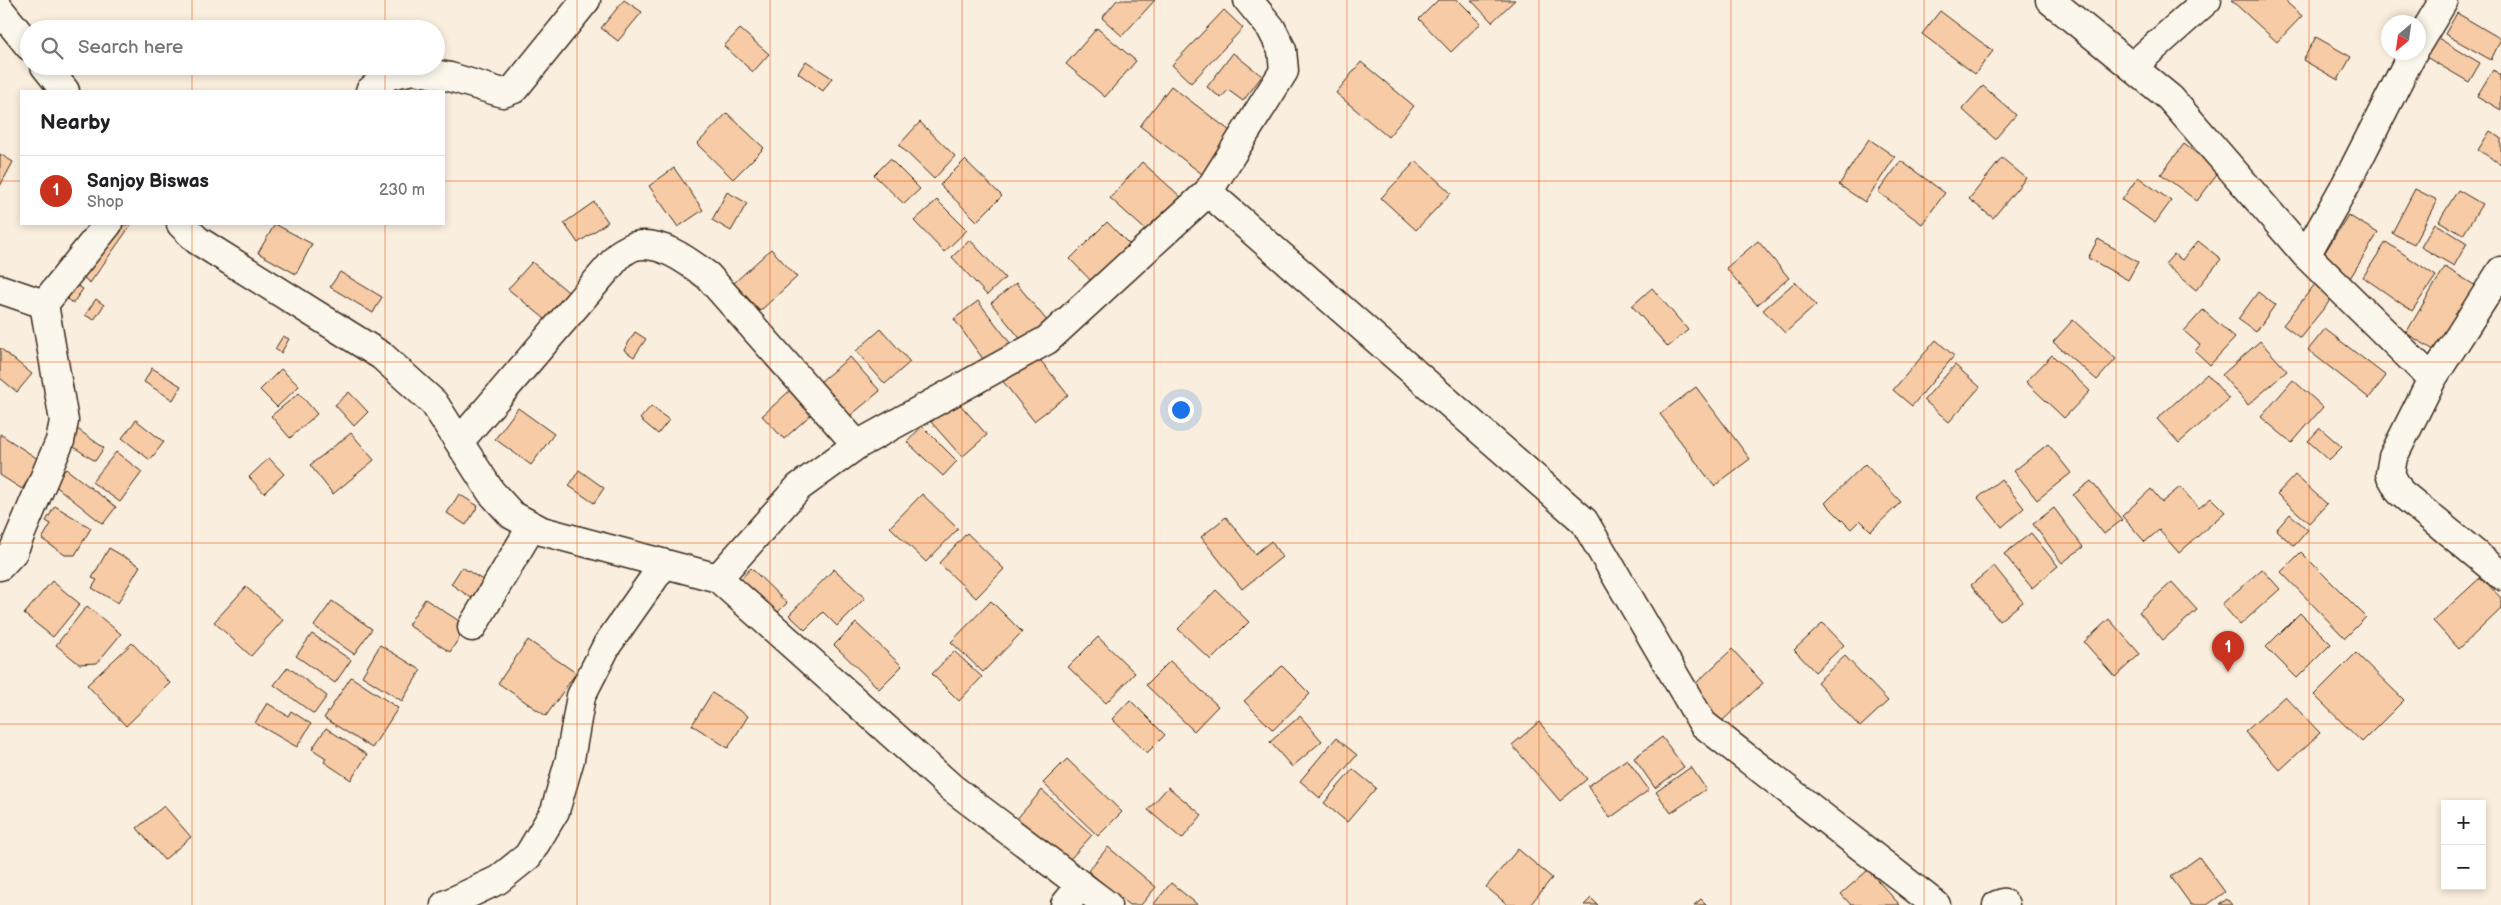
<!DOCTYPE html>
<meta charset="utf-8">
<style>
:root{--surface:#fff;--page:#f2f2f2;--text:#202124;--muted:#757577;--line:#e0e0e0;--accent:#c8321e}
body{margin:0;font-family:"Balsamiq Sans",sans-serif;background:var(--page);color:var(--text)}
.controls{position:absolute;right:15px;bottom:15px;display:grid;overflow:hidden;border-radius:0px;box-shadow:0 2px 8px #0003}
.controls button{width:45px;height:45px;display:grid;place-items:center;padding:0;border:0;border-bottom:1px solid var(--line);background:var(--surface);color:var(--text);font:25px sans-serif}
.compass{position:absolute;left:2381px;top:15px;width:45px;height:45px;border-radius:50%;background:var(--surface);box-shadow:0 2px 8px #0003;rotate:209deg}
.you{position:absolute;left:1180px;top:409px;width:18px;height:18px;margin:-12px;border:4px solid #fff;border-radius:50%;background:#1a73e8;box-shadow:0 0 0 8px #1a73e833}
.badge{display:grid;place-items:center;width:32px;height:32px;border-radius:50%;background:var(--accent);color:#fff;font-size:16px;font-weight:700}
.pin{position:absolute;translate:-50% -41px;filter:drop-shadow(0 1px 2px #0008)}
.pin::after{content:'';position:absolute;top:26px;width:18px;height:15px;background:inherit;clip-path:polygon(0 0,100% 0,50% 100%)}
.list{margin:0;padding:0;list-style:none}
h2{display:flex;justify-content:space-between;align-items:center;height:65px;margin:0;padding:0 20px;font-size:21px}
h2 small{font-size:16px;font-weight:400;color:var(--muted)}
.list li{display:grid;grid-template-columns:32px 1fr auto;gap:15px;align-items:center;box-sizing:border-box;height:70px;padding:0 20px;border-top:1px solid var(--line)}
.list b{display:block;font-size:19px;white-space:nowrap}
.list p{margin:0;font-size:16px;white-space:nowrap;color:var(--muted)}
.list em{font-size:16px;font-style:normal;color:var(--muted)}
.icon{flex:none;width:28px;height:28px;fill:none;stroke:currentColor;stroke-width:2;stroke-linecap:round;stroke-linejoin:round}
.map{position:relative;flex:none;width:2501px;height:905px;overflow:hidden}
.search{position:absolute;background:var(--surface);box-shadow:0 2px 8px #0003;left:20px;top:20px;width:425px;height:55px;display:flex;align-items:center;gap:12px;box-sizing:border-box;padding:0 18px;border-radius:28px;color:var(--muted);font-size:19px}
.panel{position:absolute;background:var(--surface);box-shadow:0 2px 8px #0003;left:20px;top:90px;width:425px;height:135px;border-radius:0px}
.map>svg:first-child{display:block}
</style>
<div class="map">
<svg width="2501" height="905" viewBox="0 0 2501 905">
<rect width="100%" height="100%" fill="#faeede"/>
<filter id="ink" filterUnits="userSpaceOnUse"><feTurbulence type="fractalNoise" baseFrequency=".02" numOctaves="2"/><feDisplacementMap in="SourceGraphic" scale="10" xChannelSelector="R" yChannelSelector="G"/><feConvolveMatrix kernelMatrix="1 2 1 2 8 2 1 2 1" color-interpolation-filters="sRGB"/></filter>
<g filter="url(#ink)">
<!-- building -->
<path fill="#f6cba5" stroke="#3b2a1e" d="M 624,0 L 642,12 L 618,41 L 601,28 Z
M 1117,0 L 1155,0 L 1122,36 L 1102,18 Z
M 1438,0 L 1458,0 L 1481,23 L 1451,52 L 1419,19 Z
M 1471,0 L 1515,0 L 1492,22 Z
M 2231,0 L 2284,0 L 2302,16 L 2277,42 Z
M 1224,10 L 1243,28 L 1191,83 L 1172,65 Z
M 1940,11 L 1993,51 L 1975,74 L 1922,34 Z
M 2457,13 L 2501,39 L 2491,60 L 2445,34 Z
M 1097,28 L 1136,61 L 1105,97 L 1066,64 Z
M 740,29 L 769,54 L 753,72 L 724,46 Z
M 2316,37 L 2351,57 L 2338,80 L 2303,60 Z
M 2438,38 L 2480,63 L 2469,82 L 2426,57 Z
M 1233,53 L 1262,76 L 1243,101 L 1228,90 L 1221,98 L 1207,87 Z
M 806,61 L 832,78 L 823,91 L 798,73 Z
M 1361,62 L 1414,106 L 1388,137 L 1336,93 Z
M 2493,70 L 2501,75 L 2501,110 L 2477,96 Z
M 1171,86 L 1234,134 L 1202,174 L 1140,126 Z
M 1983,86 L 2016,115 L 1995,139 L 1962,109 Z
M 727,113 L 764,148 L 733,179 L 697,144 Z
M 920,122 L 955,156 L 934,179 L 899,145 Z
M 2490,131 L 2501,138 L 2501,164 L 2478,150 Z
M 1869,139 L 1895,157 L 1865,202 L 1839,185 Z
M 2184,144 L 2220,171 L 2197,201 L 2161,174 Z
M 0,154 L 13,162 L 0,186 Z
M 2002,158 L 2026,178 L 1993,218 L 1969,199 Z
M 890,159 L 920,189 L 904,204 L 874,175 Z
M 965,160 L 1002,196 L 977,221 L 940,185 Z
M 1416,161 L 1451,193 L 1416,230 L 1381,198 Z
M 1901,161 L 1945,193 L 1922,224 L 1878,192 Z
M 1142,162 L 1181,197 L 1149,233 L 1110,198 Z
M 674,168 L 703,210 L 678,227 L 649,186 Z
M 2138,177 L 2171,201 L 2155,223 L 2122,200 Z
M 2415,189 L 2437,200 L 2414,244 L 2392,233 Z
M 2458,190 L 2482,204 L 2463,235 L 2439,221 Z
M 727,192 L 747,203 L 731,231 L 712,220 Z
M 937,200 L 967,230 L 944,252 L 914,221 Z
M 594,202 L 608,222 L 578,243 L 564,223 Z
M 2348,215 L 2378,233 L 2347,283 L 2317,265 Z
M 1107,222 L 1132,247 L 1095,285 L 1070,259 Z
M 2435,223 L 2467,243 L 2454,266 L 2421,247 Z
M 116,224 L 131,225 L 90,283 L 79,274 Z
M 275,224 L 312,244 L 296,274 L 258,253 Z
M 2098,239 L 2138,262 L 2128,280 L 2088,258 Z
M 970,240 L 1005,278 L 987,295 L 952,257 Z
M 1758,241 L 1789,278 L 1757,305 L 1726,268 Z
M 2198,241 L 2221,259 L 2196,290 L 2165,264 L 2174,254 L 2182,260 Z
M 2386,242 L 2436,276 L 2412,311 L 2363,277 Z
M 771,249 L 797,277 L 760,311 L 734,283 Z
M 532,262 L 578,300 L 555,327 L 508,289 Z
M 2445,267 L 2476,286 L 2437,352 L 2406,333 Z
M 340,272 L 382,297 L 373,313 L 330,287 Z
M 71,282 L 83,289 L 73,303 L 62,296 Z
M 1795,282 L 1816,305 L 1785,333 L 1763,310 Z
M 1016,283 L 1048,322 L 1023,342 L 991,303 Z
M 2315,284 L 2332,298 L 2300,338 L 2283,325 Z
M 1652,288 L 1688,330 L 1668,347 L 1632,306 Z
M 2258,292 L 2275,305 L 2256,332 L 2238,319 Z
M 96,299 L 104,305 L 94,320 L 85,315 Z
M 978,301 L 1011,344 L 986,363 L 954,319 Z
M 2203,310 L 2235,338 L 2210,365 L 2195,351 L 2200,345 L 2184,331 Z
M 2073,320 L 2116,359 L 2097,380 L 2053,342 Z
M 881,329 L 910,362 L 885,384 L 856,351 Z
M 2325,329 L 2386,376 L 2369,398 L 2308,350 Z
M 635,332 L 646,339 L 634,357 L 624,350 Z
M 283,336 L 289,339 L 281,353 L 275,349 Z
M 1936,340 L 1954,356 L 1912,406 L 1893,390 Z
M 2260,341 L 2287,371 L 2248,405 L 2222,375 Z
M 0,348 L 32,374 L 17,392 L 0,378 Z
M 1034,352 L 1068,395 L 1034,421 L 1001,379 Z
M 2052,355 L 2090,391 L 2064,418 L 2026,382 Z
M 850,357 L 880,391 L 845,420 L 815,386 Z
M 1955,365 L 1980,387 L 1949,422 L 1924,400 Z
M 152,368 L 181,386 L 173,400 L 144,382 Z
M 281,369 L 299,386 L 277,407 L 260,390 Z
M 2207,374 L 2229,399 L 2179,443 L 2157,419 Z
M 2293,380 L 2323,407 L 2292,443 L 2261,417 Z
M 796,385 L 817,409 L 784,439 L 762,416 Z
M 1696,387 L 1750,459 L 1714,486 L 1660,414 Z
M 349,392 L 368,412 L 354,426 L 335,405 Z
M 299,393 L 317,414 L 290,438 L 271,416 Z
M 957,401 L 987,435 L 962,457 L 931,422 Z
M 651,406 L 669,420 L 658,434 L 640,419 Z
M 518,408 L 554,434 L 531,465 L 495,439 Z
M 136,420 L 164,442 L 150,460 L 122,438 Z
M 922,426 L 957,461 L 943,476 L 907,442 Z
M 76,428 L 104,448 L 95,461 L 66,442 Z
M 2320,428 L 2342,447 L 2329,460 L 2308,441 Z
M 351,433 L 374,460 L 333,494 L 310,465 Z
M 0,434 L 41,461 L 22,489 L 0,475 Z
M 2048,444 L 2071,473 L 2037,500 L 2014,471 Z
M 116,452 L 142,472 L 120,502 L 92,482 Z
M 269,458 L 284,474 L 264,493 L 249,477 Z
M 1865,464 L 1901,502 L 1871,531 L 1860,520 L 1851,529 L 1825,503 Z
M 66,469 L 116,507 L 103,524 L 53,484 Z
M 579,470 L 604,488 L 594,503 L 569,486 Z
M 2295,475 L 2327,504 L 2309,523 L 2277,494 Z
M 2001,479 L 2024,508 L 2002,527 L 1978,498 Z
M 2091,481 L 2122,520 L 2104,534 L 2073,495 Z
M 2180,487 L 2199,508 L 2211,498 L 2225,512 L 2179,553 L 2159,530 L 2145,542 L 2122,516 L 2151,489 L 2162,502 Z
M 459,494 L 478,506 L 466,525 L 447,513 Z
M 922,494 L 958,529 L 926,562 L 890,527 Z
M 55,506 L 91,528 L 75,555 L 65,555 L 42,539 L 51,524 L 46,521 Z
M 2054,508 L 2083,547 L 2062,563 L 2033,524 Z
M 2290,514 L 2308,530 L 2294,546 L 2276,530 Z
M 1226,517 L 1255,554 L 1271,541 L 1282,557 L 1242,589 L 1201,537 Z
M 967,533 L 1004,569 L 976,598 L 939,563 Z
M 2031,533 L 2058,566 L 2032,588 L 2004,554 Z
M 109,548 L 140,566 L 118,603 L 92,588 L 97,580 L 92,578 Z
M 2301,552 L 2366,617 L 2345,638 L 2281,572 Z
M 1994,566 L 2023,602 L 1999,621 L 1971,585 Z
M 462,567 L 492,586 L 480,604 L 451,584 Z
M 751,568 L 787,603 L 776,614 L 740,580 Z
M 834,569 L 865,598 L 837,626 L 823,612 L 805,630 L 789,615 Z
M 2262,569 L 2280,589 L 2240,625 L 2222,604 Z
M 2481,577 L 2501,598 L 2501,609 L 2459,649 L 2433,621 Z
M 52,581 L 80,604 L 53,637 L 24,614 Z
M 2172,582 L 2197,610 L 2163,640 L 2139,612 Z
M 246,587 L 283,620 L 251,656 L 214,622 Z
M 1216,590 L 1249,622 L 1211,660 L 1178,629 Z
M 425,599 L 467,626 L 450,652 L 408,625 Z
M 332,601 L 372,629 L 354,654 L 314,626 Z
M 991,601 L 1022,632 L 983,672 L 951,642 Z
M 87,606 L 121,634 L 97,663 L 79,664 L 56,645 Z
M 2300,613 L 2331,644 L 2297,678 L 2266,647 Z
M 2109,619 L 2140,654 L 2115,677 L 2084,642 Z
M 856,623 L 902,666 L 879,689 L 834,645 Z
M 1823,623 L 1844,645 L 1815,672 L 1794,650 Z
M 312,634 L 351,660 L 335,683 L 296,656 Z
M 1098,637 L 1135,673 L 1106,703 L 1068,667 Z
M 528,640 L 576,673 L 546,716 L 498,683 Z
M 132,643 L 170,683 L 126,726 L 87,685 Z
M 380,645 L 421,670 L 402,701 L 362,676 Z
M 1732,649 L 1763,683 L 1721,722 L 1690,689 Z
M 954,651 L 982,677 L 959,701 L 932,674 Z
M 2356,653 L 2404,700 L 2362,742 L 2314,695 Z
M 1845,656 L 1888,701 L 1860,727 L 1817,682 Z
M 1170,661 L 1218,706 L 1194,731 L 1146,685 Z
M 1282,666 L 1310,694 L 1273,730 L 1244,701 Z
M 288,667 L 327,696 L 314,714 L 274,685 Z
M 351,677 L 398,708 L 372,748 L 324,718 Z
M 712,693 L 748,716 L 728,748 L 692,725 Z
M 2285,696 L 2320,733 L 2280,770 L 2245,732 Z
M 1130,700 L 1165,735 L 1147,753 L 1112,719 Z
M 267,703 L 288,716 L 291,711 L 311,724 L 297,747 L 255,723 Z
M 1300,716 L 1322,741 L 1292,767 L 1270,742 Z
M 1539,722 L 1587,779 L 1560,801 L 1512,745 Z
M 326,728 L 367,755 L 351,780 L 324,762 L 326,758 L 312,749 Z
M 1662,737 L 1684,767 L 1655,788 L 1634,758 Z
M 1336,738 L 1357,755 L 1320,798 L 1300,781 Z
M 1067,759 L 1122,812 L 1098,836 L 1043,783 Z
M 1627,759 L 1649,790 L 1610,818 L 1588,786 Z
M 1691,767 L 1706,789 L 1671,813 L 1656,792 Z
M 1353,769 L 1376,788 L 1347,822 L 1324,803 Z
M 1168,787 L 1202,815 L 1182,839 L 1148,810 Z
M 1042,790 L 1092,835 L 1063,867 L 1013,823 Z
M 164,806 L 191,837 L 164,860 L 137,828 Z
M 1108,847 L 1156,887 L 1141,905 L 1129,905 L 1088,871 Z
M 1518,849 L 1552,878 L 1530,905 L 1508,905 L 1486,887 Z
M 2199,857 L 2225,892 L 2207,905 L 2191,905 L 2171,877 Z
M 1868,870 L 1900,905 L 1851,905 L 1841,894 Z
M 1171,883 L 1198,905 L 1153,905 Z
M 1591,898 L 1598,905 L 1584,905 Z
M 1701,899 L 1707,905 L 1694,905 Z
M 2227,899 L 2232,905 L 2219,905 Z"/>
<g fill="none" stroke-linecap="round" stroke-linejoin="round">
<!-- minor casing -->
<g stroke="#3b2a1e" stroke-width="31">
<path id="minor" d="M 1248,0 L 1271,28 L 1282,50 L 1284,71 L 1208,192 L 1584,521 L 1703,724 L 1936,905
M 2050,0 L 2170,98 L 2306,255 L 2346,184 L 2413,52
M 0,10 L 29,46
M 2418,43 L 2444,0
M 45,66 L 65,91
M 2132,67 L 2207,0
M 370,91 L 389,75 L 414,70 L 450,77 L 503,93 L 514,89 L 586,0
M 181,224 L 197,240 L 382,356 L 434,403 L 491,492 L 512,515 L 542,531 L 718,578 L 952,788 L 1107,905
M 2306,255 L 2432,379
M 2501,271 L 2432,379 L 2393,457 L 2390,474 L 2400,492 L 2501,575
M 0,289 L 44,304
M 459,442 L 621,253 C 625,251 631,247 635,246 C 661,240 689,262 708,276 L 857,445
M 0,566 L 13,552 L 60,441 L 64,421 L 44,304 L 108,224
M 718,578 L 799,487 L 857,445 L 1047,340 L 1208,192
M 472,627 L 532,526
M 445,905 L 498,880 L 528,856 L 555,811 L 570,759 L 581,696 L 607,645 L 664,564
M 1065,905 L 1081,885
M 1997,905 L 2003,903 L 2005,905"/>
</g>
<!-- minor -->
<use href="#minor" stroke="#fbf7ec" stroke-width="28"/>
</g>
</g>
<!-- grid -->
<path fill="none" stroke="#e8590c" stroke-width="1" stroke-opacity="0.55" d="M 192,0 L 192,29M 385,0 L 385,29M 577,0 L 577,905M 770,0 L 770,905M 962,0 L 962,905M 1154,0 L 1154,905M 1347,0 L 1347,905M 1539,0 L 1539,905M 1731,0 L 1731,905M 1924,0 L 1924,905M 2116,0 L 2116,905M 2309,0 L 2309,905M 192,66 L 192,91M 385,66 L 385,91M 0,181 L 21,181M 444,181 L 2501,181M 192,224 L 192,905M 385,224 L 385,905M 0,362 L 2501,362M 0,543 L 2501,543M 0,724 L 2501,724"/>
</svg>
<div class="controls">
<button>+</button>
<button>−</button>
</div>
<svg class="compass" viewBox="-18 -18 36 36"><path d="M0-13l5 13h-10z" fill="#e53935"/><path d="M0 13l5-13h-10z" fill="#757577"/></svg>
<div class="you"></div>
<div class="pin badge" style="left:2228px;top:672px">1</div>
<div class="search"><svg class="icon" aria-label="search" viewBox="0 0 24 24"><circle cx="10" cy="10" r="6"/><path d="M15 15l6 6"/></svg>Search here</div>
<section class="panel">
<h2>Nearby<small></small></h2>
<ul class="list">
<li><span class="badge">1</span><div><b>Sanjoy Biswas</b><p>Shop</p></div><em>230 m</em></li>
</ul>
</section>
</div>
